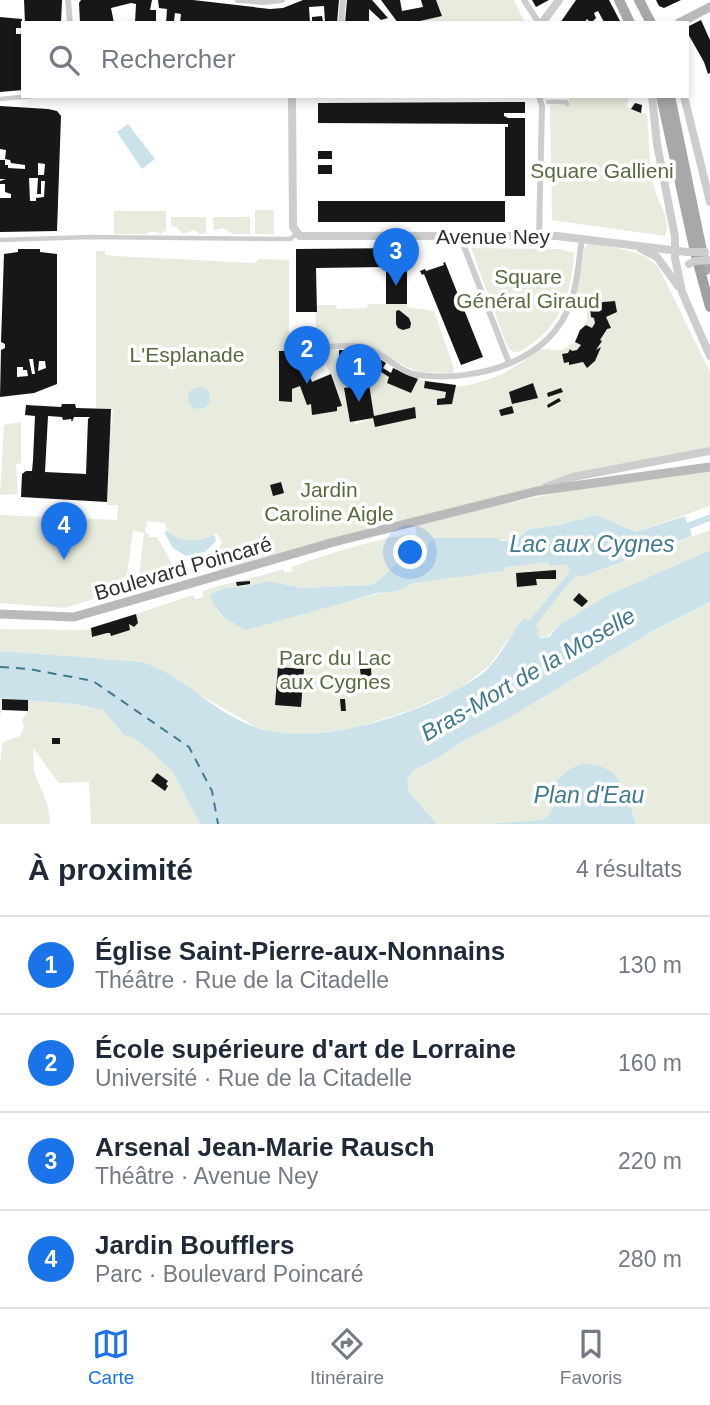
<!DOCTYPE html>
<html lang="fr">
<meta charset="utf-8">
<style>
:root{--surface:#fff;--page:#f6f6f7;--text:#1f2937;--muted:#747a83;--line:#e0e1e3;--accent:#1a73e8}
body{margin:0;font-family:Helvetica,sans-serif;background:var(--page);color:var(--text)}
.you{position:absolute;left:411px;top:553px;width:24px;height:24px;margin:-18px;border:5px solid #fff;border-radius:50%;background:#1a73e8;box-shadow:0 0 0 10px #1a73e833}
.badge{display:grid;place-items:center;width:46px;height:46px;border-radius:50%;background:var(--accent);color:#fff;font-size:23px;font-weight:700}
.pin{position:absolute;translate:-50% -58px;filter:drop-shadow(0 2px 4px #0008)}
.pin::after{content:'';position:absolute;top:37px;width:24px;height:21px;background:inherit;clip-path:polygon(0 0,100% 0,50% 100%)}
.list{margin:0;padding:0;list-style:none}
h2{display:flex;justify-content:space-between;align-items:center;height:91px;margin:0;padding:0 28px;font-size:30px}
h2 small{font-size:23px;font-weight:400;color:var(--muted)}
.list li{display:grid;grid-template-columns:46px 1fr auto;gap:21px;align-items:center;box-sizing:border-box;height:98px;padding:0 28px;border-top:2px solid var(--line)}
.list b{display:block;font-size:26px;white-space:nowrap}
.list p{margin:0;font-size:23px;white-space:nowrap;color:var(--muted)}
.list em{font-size:23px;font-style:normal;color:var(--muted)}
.icon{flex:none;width:38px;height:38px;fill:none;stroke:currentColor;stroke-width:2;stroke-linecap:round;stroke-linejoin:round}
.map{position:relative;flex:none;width:710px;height:824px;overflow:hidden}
.search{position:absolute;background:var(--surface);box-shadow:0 4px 10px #0003;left:21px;right:21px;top:21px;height:77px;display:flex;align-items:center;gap:18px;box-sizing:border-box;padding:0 24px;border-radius:0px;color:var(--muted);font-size:26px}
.sheet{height:483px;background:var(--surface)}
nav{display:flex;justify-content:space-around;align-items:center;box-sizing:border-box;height:98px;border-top:2px solid var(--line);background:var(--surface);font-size:19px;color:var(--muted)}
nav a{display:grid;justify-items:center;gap:4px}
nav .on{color:var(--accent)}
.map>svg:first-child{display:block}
</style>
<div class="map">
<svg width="710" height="824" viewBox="0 0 710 824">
<rect width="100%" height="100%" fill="#fff"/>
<!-- green -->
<path fill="#e7ecdf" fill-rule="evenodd" d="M 436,0 L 514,0 L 525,23 L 407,23 L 442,16 Z
M 569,96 L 624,96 L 629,99 L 626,106 L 647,114 C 649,136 649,174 656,193 C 661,207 671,222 665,236 L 552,220 L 550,105 L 569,104 Z
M 255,210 L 274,210 L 274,234 L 255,234 Z
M 114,211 L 166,211 L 166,230 L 161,234 L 152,231 L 146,234 L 114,234 Z
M 171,217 L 206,217 L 206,233 L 200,234 L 194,230 L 183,234 L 176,227 L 171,226 Z
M 213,217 L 250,217 L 250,234 L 233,234 L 223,228 L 214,230 Z
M 589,243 C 613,248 643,249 659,268 L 710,372 L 710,452 L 532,488 L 221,574 L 214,555 L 222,542 L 216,533 C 199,542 184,544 168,533 L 165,523 L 147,521 L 145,533 L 149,534 L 149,537 L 157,537 L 170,560 L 174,574 L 173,578 L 152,585 L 138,584 L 144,533 L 133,531 L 125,589 L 65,608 L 0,603 L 0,515 L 117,520 L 118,505 L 107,505 L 109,426 L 112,425 L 113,410 L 96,408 L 96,251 L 105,251 L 105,255 L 115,256 L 255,263 L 259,259 L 289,260 L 289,350 L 300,351 L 312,381 L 330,374 L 320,350 L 339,350 L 339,365 L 361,365 L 378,376 L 381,372 L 389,377 L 387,383 L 411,393 L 418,379 L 425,381 L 424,388 L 446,392 L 445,398 L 437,399 L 438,405 L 452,404 L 455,387 C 492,382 512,371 540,349 L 562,350 L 575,342 L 587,320 L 587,305 L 580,292 L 579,295 L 576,292 L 585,247 ZM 345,388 L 368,419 L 367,420 L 356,424 L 354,421 L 350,422 Z
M 471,248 L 559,249 L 574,253 C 572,291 561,326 527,347 C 520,352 516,355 508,348 Z
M 368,304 L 407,304 L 407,307 L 434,311 L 454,368 L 453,373 L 419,372 L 388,358 L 366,344 L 326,345 L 327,340 L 316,340 L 316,305 L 336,305 L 337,309 L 367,308 Z
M 21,422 L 21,463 L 16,464 L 18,494 L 0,495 L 4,425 Z
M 710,471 L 710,506 L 636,532 L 597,515 L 559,525 L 530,529 L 515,540 L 434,538 L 427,554 L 404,557 L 378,581 L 371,585 L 302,588 L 268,581 L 210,595 L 218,612 L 233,624 C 282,615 330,606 377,594 C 392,590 398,591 413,583 L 525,563 L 547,562 L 552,566 L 566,563 L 581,577 L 710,530 L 710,550 L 606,596 L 559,625 L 546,638 L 539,636 L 536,632 L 538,630 L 524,618 L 489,666 L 459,689 L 411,710 L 352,729 L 306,734 L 280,734 L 256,727 L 146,664 L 0,651 L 0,629 L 85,630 L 126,617 L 128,624 L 134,627 L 138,623 L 136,614 L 193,595 L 195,599 L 203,597 L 203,591 C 229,582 257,578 283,569 L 285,573 L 293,571 L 292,567 C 330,553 369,541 410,534 L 411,538 L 417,537 L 415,525 C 512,502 610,478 710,471 Z
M 710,602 L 710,824 L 636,824 L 624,786 L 568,770 L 556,781 L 559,796 L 549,815 L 543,820 L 483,824 L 437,824 L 409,792 L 407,780 L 413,771 L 438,758 L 461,742 L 509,718 L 656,629 Z
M 0,698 L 74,704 L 103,710 L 124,735 L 132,737 L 154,754 L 173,772 L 200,824 L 91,824 L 89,782 L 59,783 L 33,748 L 34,772 L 48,806 L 50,824 L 0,824 L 0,765 L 3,742 L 20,736 L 24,727 L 22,720 L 28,711 L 2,699 L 0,718 Z"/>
<!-- water -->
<path fill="#cce2eb" d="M 128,124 L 155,159 L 142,169 L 117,132 Z
M188 398a11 11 0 1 1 22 0a11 11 0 1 1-22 0Z
M 710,514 L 710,521 L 690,529 L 692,536 L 581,577 L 576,575 L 572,579 L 535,626 L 539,629 L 537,634 L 541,638 L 549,637 L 559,625 L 606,596 L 710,550 L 710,602 L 656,629 L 509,718 L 461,742 L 438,758 L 413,771 L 407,780 L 409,792 L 437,824 L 200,824 L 173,772 L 154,754 L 132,737 L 124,735 L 103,710 L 74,704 L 0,698 L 0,651 C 37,654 74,656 111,660 C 123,661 137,660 148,664 C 187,679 217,715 258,728 C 320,748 426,713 479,676 C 498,663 509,636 524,618 L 529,621 L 567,575 L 570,570 L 566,564 L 551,566 L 547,562 L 506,567 L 503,571 L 413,583 L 397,591 L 378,593 L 246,630 C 229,622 216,614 210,595 L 224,588 L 244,587 L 268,581 L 302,588 L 371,585 L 378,581 L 404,557 L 427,554 L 429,543 L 434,538 L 498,538 L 501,541 L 515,540 L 530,529 L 559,525 L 597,515 L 636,532 L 685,516 L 687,523 Z
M 166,530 C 179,543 197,543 213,535 L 215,536 L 216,541 L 205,552 L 186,556 L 173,548 L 165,534 Z
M 581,764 C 622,763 626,792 636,824 L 483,824 L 543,820 L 549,815 L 559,797 L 556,781 L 568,770 Z"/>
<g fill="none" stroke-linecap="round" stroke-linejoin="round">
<!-- ferry -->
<path stroke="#41798f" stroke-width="2" stroke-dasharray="9 7" stroke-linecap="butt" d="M 0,667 L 29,669 L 93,681 L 189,747 L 212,791 L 218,824"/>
</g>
<!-- building -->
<path fill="#171717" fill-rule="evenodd" d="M 24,0 L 62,0 L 61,23 L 25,23 Z
M 81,0 L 152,0 L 150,10 L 156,10 L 156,22 L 135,23 L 136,4 L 131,3 L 111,8 L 114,23 L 80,23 L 79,3 Z
M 158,0 L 193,0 L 270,9 L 283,8 L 303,0 L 339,0 L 337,23 L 325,22 L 324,6 L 309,7 L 310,23 L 180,23 L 181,14 L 175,13 L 174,21 L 166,23 L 167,9 L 159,8 Z
M 347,0 L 372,0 L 388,18 L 381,20 L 369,9 L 369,23 L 345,23 Z
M 381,0 L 400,0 L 402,11 L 423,7 L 421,0 L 436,0 L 442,16 L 411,23 L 398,23 Z
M 532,0 L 549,0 L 536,7 Z
M 576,0 L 609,0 L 621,23 L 604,22 L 598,11 L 594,13 L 596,18 L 591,23 L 587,19 L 584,23 L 560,23 Z
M 656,0 L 681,0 L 664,8 L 659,6 Z
M 322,16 L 323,22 L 312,23 L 312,17 Z
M 0,17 L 22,19 L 22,28 L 16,28 L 16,34 L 23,34 L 23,90 L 0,92 Z
M 701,20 L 710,40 L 710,73 L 708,74 L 704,62 L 687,32 L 687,27 Z
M 525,102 L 525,113 L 504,113 L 504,116 L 508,118 L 525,118 L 525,196 L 505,196 L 505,127 L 508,127 L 508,124 L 318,123 L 318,103 Z
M 635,103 L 642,105 L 641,113 L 631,109 Z
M 0,106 L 48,109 L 57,111 L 61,116 L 57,231 L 0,232 L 0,198 L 11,198 L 11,194 L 5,192 L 5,184 L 0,184 L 0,181 L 6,179 L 0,179 L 0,160 L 5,160 L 5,165 L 8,165 L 8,168 L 25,169 L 25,165 L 11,163 L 10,160 L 5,159 L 6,150 L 0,149 ZM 38,163 L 45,164 L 44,175 L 38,175 ZM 29,178 L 38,178 L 37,194 L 41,194 L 41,181 L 45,181 L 44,197 L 36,198 L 36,201 L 30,201 Z
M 318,151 L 332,151 L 332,159 L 318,159 Z
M 318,165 L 332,165 L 332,174 L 318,174 Z
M 318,201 L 505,201 L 505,222 L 318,222 Z
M 407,248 L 407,304 L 386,304 L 386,267 L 316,268 L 317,312 L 296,312 L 296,249 Z
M 18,249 L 40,249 L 40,252 L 57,254 L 57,384 L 34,393 L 0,397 L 1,350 L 5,348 L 5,344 L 1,342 L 4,254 L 18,252 ZM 29,359 L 33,359 L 35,374 L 32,374 ZM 39,361 L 45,361 L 46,368 L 38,371 ZM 17,367 L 23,367 L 23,370 L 27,370 L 28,376 L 17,377 Z
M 445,262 L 483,357 L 461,365 L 424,274 L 422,275 L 420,271 L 425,269 L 426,271 L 444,265 L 443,263 Z
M 615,301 L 617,312 L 606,317 L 611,328 L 607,329 L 600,340 L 602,341 L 596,350 L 601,347 L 595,361 L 587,368 L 583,362 L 569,365 L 569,362 L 564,363 L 562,354 L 568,353 L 570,349 L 572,351 L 577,350 L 581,345 L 575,342 L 580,330 L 586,325 L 592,328 L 595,323 L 594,318 L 591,317 L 590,306 L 603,302 Z
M 399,310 L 409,318 L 411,323 L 410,328 L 403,330 L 398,328 L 396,324 L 396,311 Z
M 339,350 L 365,350 L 386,363 L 383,368 L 391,373 L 393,368 L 418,379 L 411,393 L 387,383 L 389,377 L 381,372 L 378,376 L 361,365 L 339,365 Z
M 279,351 L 300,351 L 312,382 L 331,374 L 342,406 L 337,407 L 337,411 L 312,415 L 311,404 L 307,405 L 300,386 L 292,389 L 292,402 L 279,401 Z
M 425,381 L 456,385 L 452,404 L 437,405 L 437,399 L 445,398 L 446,392 L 424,388 Z
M 533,383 L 538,398 L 512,404 L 509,392 Z
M 369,384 L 374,416 L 415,407 L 416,418 L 375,427 L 373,418 L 350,422 L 344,388 Z
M 561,388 L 563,392 L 548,397 L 547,393 Z
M 559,398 L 561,401 L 548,408 L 547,405 Z
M 62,404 L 75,404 L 76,408 L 111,409 L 107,502 L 21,497 L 22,474 L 26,471 L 32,471 L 33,460 L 35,416 L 25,415 L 26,405 L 61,407 ZM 48,416 L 62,417 L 63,420 L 71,419 L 72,422 L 74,417 L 90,417 L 88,419 L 86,474 L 45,472 Z
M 512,406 L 514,413 L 501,416 L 499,410 Z
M 281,482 L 284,493 L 273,496 L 270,485 Z
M 556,570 L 556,579 L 536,579 L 537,585 L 517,587 L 516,573 Z
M 250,581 L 250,584 L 237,586 L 236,582 Z
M 579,593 L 588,601 L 582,607 L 573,600 Z
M 136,614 L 138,623 L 134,627 L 129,624 L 130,630 L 111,636 L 110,633 L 107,633 L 92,637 L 91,628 Z
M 278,667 L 304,669 L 301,707 L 275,705 Z
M 371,668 L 372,687 L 362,687 L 360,669 Z
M 2,699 L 28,700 L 28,711 L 2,710 Z
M 340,699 L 345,699 L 346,711 L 341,711 Z
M 52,738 L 60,738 L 60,744 L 52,744 Z
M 157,773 L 168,781 L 166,784 L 168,786 L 165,791 L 151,781 Z"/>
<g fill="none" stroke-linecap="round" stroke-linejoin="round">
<!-- pedestrian -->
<path stroke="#cdcdcd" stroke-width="4.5" d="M 0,99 L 32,96
M 548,102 L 566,102 L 567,104
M 0,240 L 90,237 L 290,239 L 297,234"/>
<!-- minor -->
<path stroke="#cdcdcd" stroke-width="6" d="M 68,0 L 70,23
M 238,0 L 265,2 L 282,0
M 524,0 L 539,23
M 341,23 L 343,0
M 539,96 L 542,106 L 539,236
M 460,236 L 509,363
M 312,348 C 326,348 354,343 366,347 C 384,353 398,372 418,375 C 475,382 551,363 571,301 C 578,282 579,258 582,238"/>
<!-- tertiary -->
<path stroke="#cdcdcd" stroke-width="8" d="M 542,23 L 559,0
M 292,96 L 293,227 L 300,236 L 557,236 L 687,252
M 652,96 L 657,144 L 675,237 L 675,258 L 682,292 L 710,356
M 684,96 L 710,202
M 641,249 L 657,257 L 678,286
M 546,487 L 573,477 L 710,451"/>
<!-- secondary -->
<path stroke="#bababa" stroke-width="9" d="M 679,23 L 710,7
M 0,614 L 74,617 L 334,542 L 537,491 L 710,467"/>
<!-- primary -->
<path stroke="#a8a8a8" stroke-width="10" d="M 619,0 L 630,23
M 639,0 L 651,23
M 661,96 L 695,252
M 670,96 L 706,270"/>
<!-- trunk -->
<path stroke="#a0a0a0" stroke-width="10" d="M 695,252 L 710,307"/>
<!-- tertiary-bridge -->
<path stroke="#cdcdcd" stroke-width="8" d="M 687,252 L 705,252
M 689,264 L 695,261 L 710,260"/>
</g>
<g text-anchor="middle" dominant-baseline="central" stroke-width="7" stroke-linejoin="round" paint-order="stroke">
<!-- park labels -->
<g font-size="21" fill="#586a3f" stroke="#fff">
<text x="602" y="170">Square Gallieni</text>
<text x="528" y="276">Square<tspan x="528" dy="24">Général Giraud</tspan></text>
<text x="187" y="354">L'Esplanade</text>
<text x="329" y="489">Jardin<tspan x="329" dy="24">Caroline Aigle</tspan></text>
<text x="335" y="657">Parc du Lac<tspan x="335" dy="24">aux Cygnes</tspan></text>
</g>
<!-- street labels -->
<g font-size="21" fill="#303030" stroke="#fff">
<text x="493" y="236">Avenue Ney</text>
<text transform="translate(183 568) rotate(-16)">Boulevard Poincaré</text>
</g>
<!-- water labels -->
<g font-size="23" font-style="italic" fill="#41798f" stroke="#fff">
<text x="592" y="544">Lac aux Cygnes</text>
<text transform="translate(528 674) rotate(-30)">Bras-Mort de la Moselle</text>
<text x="589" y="795">Plan d'Eau</text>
</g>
</g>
</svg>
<div class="you"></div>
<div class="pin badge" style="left:359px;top:402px">1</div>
<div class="pin badge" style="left:307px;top:384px">2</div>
<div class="pin badge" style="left:396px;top:286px">3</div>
<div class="pin badge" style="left:64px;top:560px">4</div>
<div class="search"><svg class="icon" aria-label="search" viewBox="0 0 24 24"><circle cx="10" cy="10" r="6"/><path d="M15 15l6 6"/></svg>Rechercher</div>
</div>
<section class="sheet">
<h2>À proximité<small>4 résultats</small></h2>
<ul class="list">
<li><span class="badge">1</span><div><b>Église Saint-Pierre-aux-Nonnains</b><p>Théâtre · Rue de la Citadelle</p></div><em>130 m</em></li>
<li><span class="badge">2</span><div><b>École supérieure d'art de Lorraine</b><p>Université · Rue de la Citadelle</p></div><em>160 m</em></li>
<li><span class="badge">3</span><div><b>Arsenal Jean-Marie Rausch</b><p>Théâtre · Avenue Ney</p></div><em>220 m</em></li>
<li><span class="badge">4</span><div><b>Jardin Boufflers</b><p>Parc · Boulevard Poincaré</p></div><em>280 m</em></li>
</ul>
</section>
<nav>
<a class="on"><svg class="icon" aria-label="map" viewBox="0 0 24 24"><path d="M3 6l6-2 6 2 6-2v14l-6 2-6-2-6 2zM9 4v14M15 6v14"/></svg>Carte</a>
<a><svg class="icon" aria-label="directions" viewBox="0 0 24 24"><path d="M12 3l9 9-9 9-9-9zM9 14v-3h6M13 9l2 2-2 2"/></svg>Itinéraire</a>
<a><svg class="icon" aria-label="saved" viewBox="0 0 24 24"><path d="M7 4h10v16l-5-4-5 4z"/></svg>Favoris</a>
</nav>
